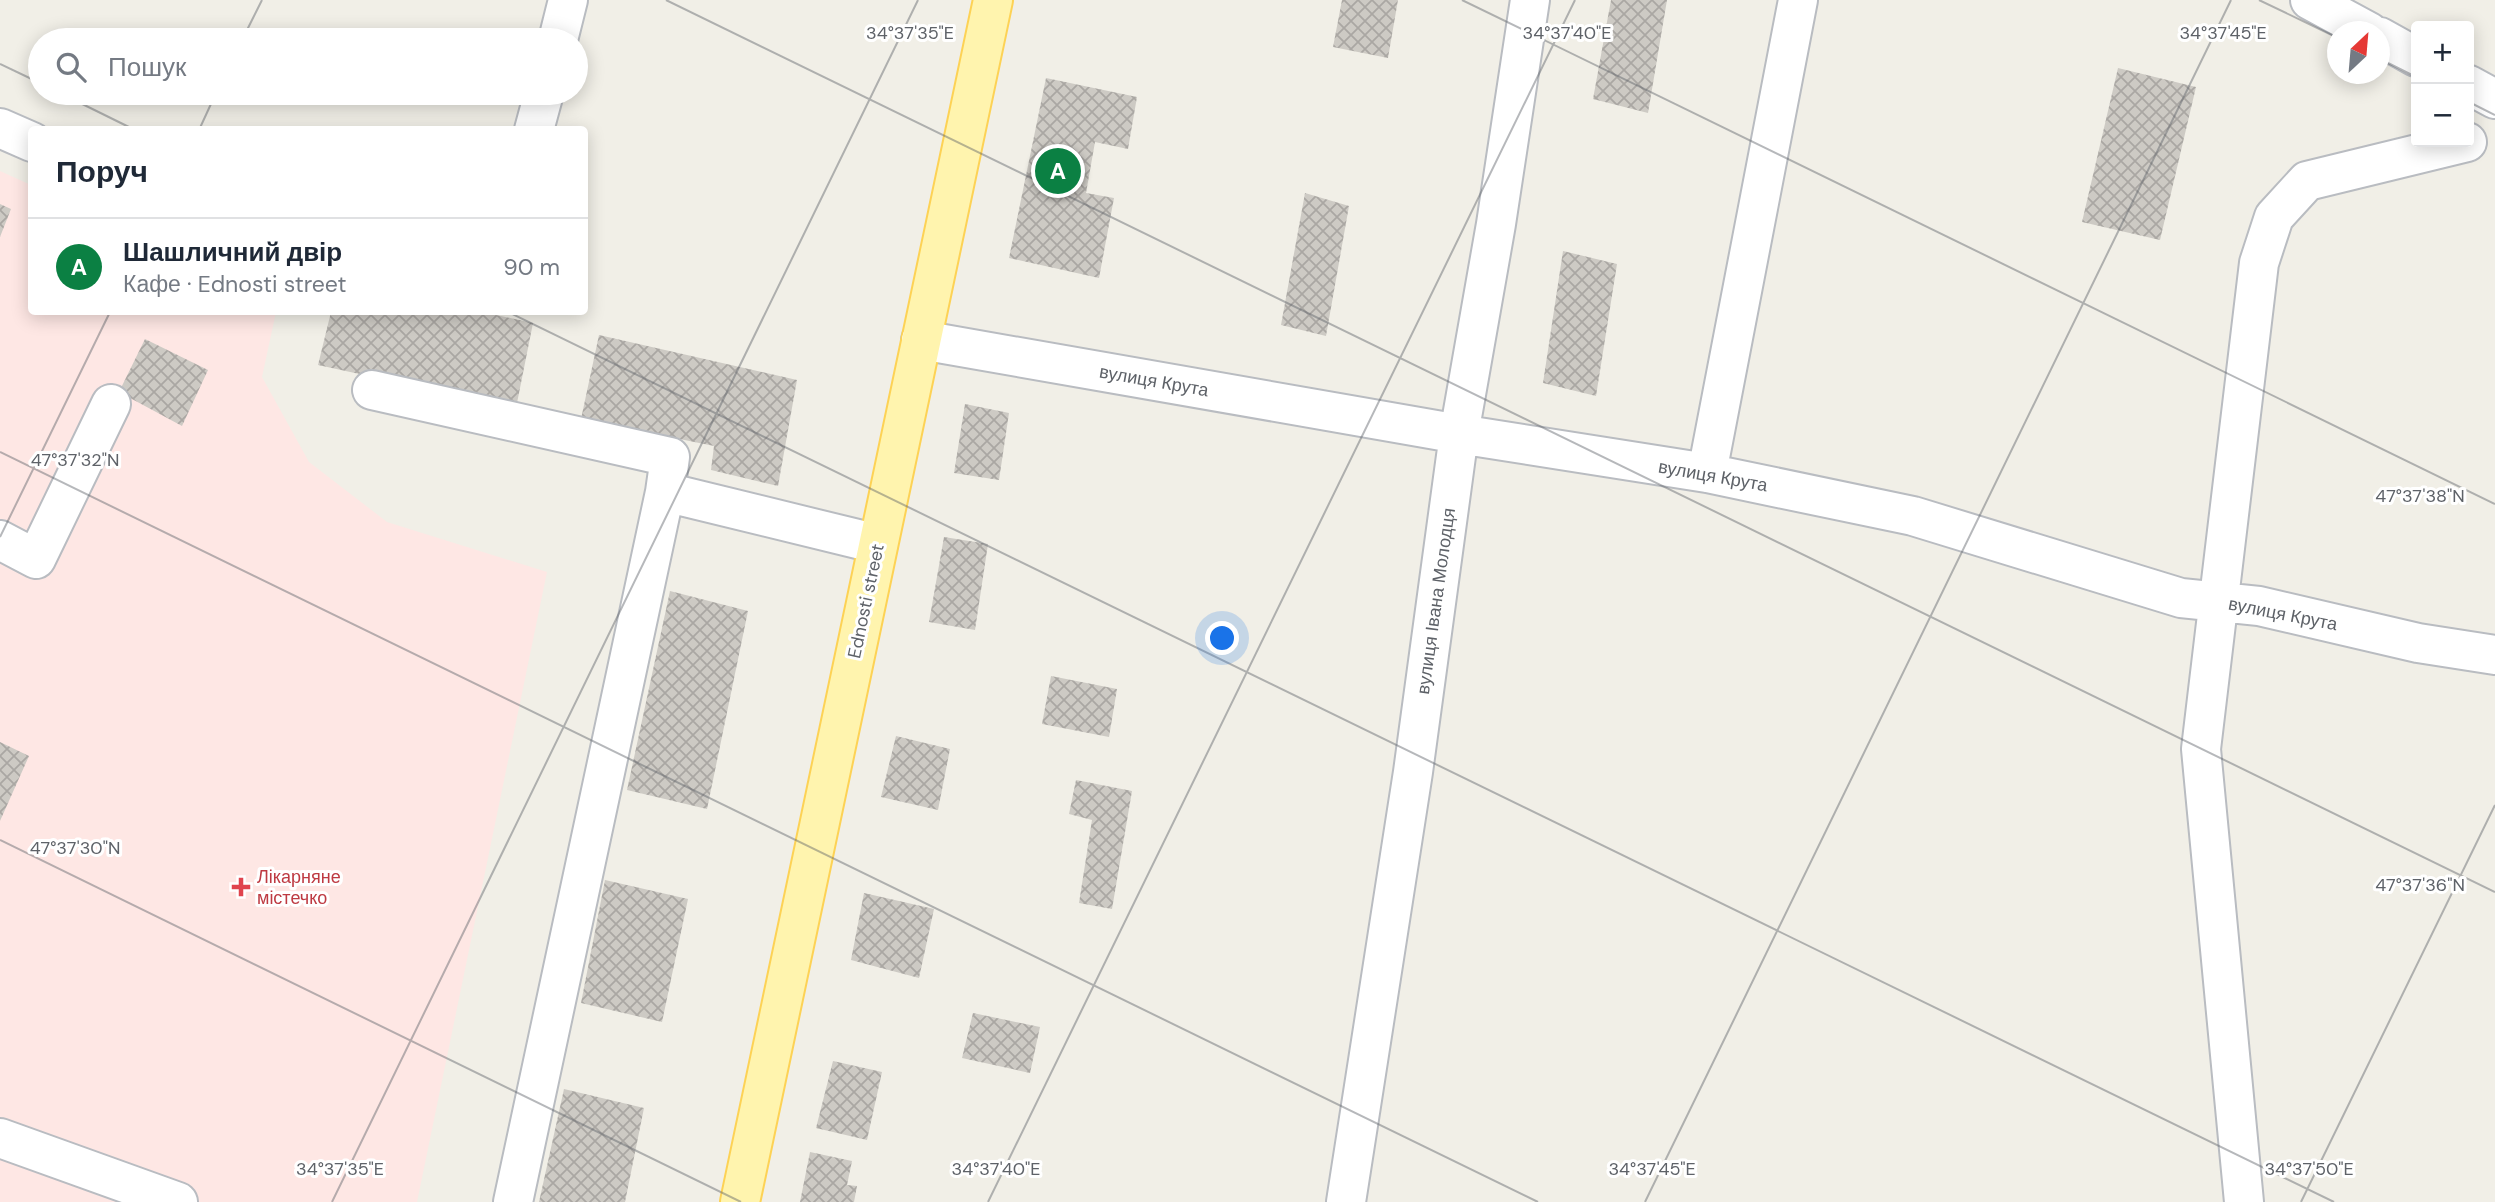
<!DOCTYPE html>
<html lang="uk">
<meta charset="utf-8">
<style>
:root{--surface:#fff;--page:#f6f6f7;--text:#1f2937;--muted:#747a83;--line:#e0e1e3;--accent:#0b8043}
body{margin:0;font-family:"DM Sans",sans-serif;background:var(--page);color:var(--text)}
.controls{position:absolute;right:21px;top:21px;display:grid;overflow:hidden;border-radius:7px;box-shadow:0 4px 18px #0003}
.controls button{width:63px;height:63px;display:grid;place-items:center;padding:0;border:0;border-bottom:2px solid var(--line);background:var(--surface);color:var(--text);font:35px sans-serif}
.compass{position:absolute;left:2327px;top:21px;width:63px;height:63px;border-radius:50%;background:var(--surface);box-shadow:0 4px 18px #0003;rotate:26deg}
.you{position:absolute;left:1223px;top:639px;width:24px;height:24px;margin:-18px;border:5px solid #fff;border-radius:50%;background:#1a73e8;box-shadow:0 0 0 10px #1a73e833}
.badge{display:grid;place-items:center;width:46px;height:46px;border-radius:50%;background:var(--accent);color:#fff;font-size:23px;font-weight:700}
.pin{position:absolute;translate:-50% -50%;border:4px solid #fff;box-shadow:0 2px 7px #0006}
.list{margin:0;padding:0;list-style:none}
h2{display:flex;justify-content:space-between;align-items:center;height:91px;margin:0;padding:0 28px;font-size:30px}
h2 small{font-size:23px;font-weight:400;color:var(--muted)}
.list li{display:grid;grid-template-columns:46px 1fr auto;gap:21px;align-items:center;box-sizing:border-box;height:98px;padding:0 28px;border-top:2px solid var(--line)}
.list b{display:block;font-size:26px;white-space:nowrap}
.list p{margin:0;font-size:23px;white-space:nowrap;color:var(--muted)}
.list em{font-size:23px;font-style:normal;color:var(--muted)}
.icon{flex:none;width:38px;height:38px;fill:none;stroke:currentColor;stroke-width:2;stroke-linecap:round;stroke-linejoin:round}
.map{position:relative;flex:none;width:2495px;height:1202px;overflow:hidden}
.search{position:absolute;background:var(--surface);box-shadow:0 4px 18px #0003;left:28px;top:28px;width:560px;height:77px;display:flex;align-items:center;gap:18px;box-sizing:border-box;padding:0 24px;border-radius:38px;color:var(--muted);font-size:26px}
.panel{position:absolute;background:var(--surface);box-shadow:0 4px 18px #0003;left:28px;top:126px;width:560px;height:189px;border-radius:7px}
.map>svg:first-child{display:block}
</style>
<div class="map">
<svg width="2495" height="1202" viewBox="0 0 2495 1202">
<defs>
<pattern id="building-cross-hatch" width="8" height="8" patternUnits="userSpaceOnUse" patternTransform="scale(1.75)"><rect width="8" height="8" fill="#cdcac4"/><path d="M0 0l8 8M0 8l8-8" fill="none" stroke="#aaa7a3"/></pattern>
</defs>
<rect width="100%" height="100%" fill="#f1efe7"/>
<!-- medical -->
<path fill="#fee7e4" d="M 0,171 L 31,185 L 32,312 L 276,312 L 262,377 L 309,462 L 387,522 L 547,572 L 417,1202 L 0,1202 Z"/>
<!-- building -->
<path fill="url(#building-cross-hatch)" d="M 1342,0 L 1398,0 L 1388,58 L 1333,47 Z
M 1611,0 L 1667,0 L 1648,113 L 1593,99 Z
M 2118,68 L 2196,87 L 2160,240 L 2082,222 Z
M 1046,78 L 1137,97 L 1128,149 L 1095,142 L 1086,193 L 1114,198 L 1099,278 L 1009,258 Z
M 1305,193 L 1349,206 L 1326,336 L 1281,325 Z
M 0,204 L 11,209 L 0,237 Z
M 1563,251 L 1617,264 L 1596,396 L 1543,383 Z
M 331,312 L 482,312 L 533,323 L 516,408 L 318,365 Z
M 599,335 L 797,380 L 778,486 L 711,470 L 714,446 L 581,419 Z
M 145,339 L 208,370 L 182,426 L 119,392 Z
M 965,404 L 1009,413 L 999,480 L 954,473 Z
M 944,537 L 988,544 L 975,630 L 929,622 Z
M 670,591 L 748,611 L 707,809 L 627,790 Z
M 1051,676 L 1117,689 L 1109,737 L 1042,724 Z
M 896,736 L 950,749 L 938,810 L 881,797 Z
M 0,742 L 29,756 L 0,821 Z
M 1076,780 L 1132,791 L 1112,909 L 1079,903 L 1092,820 L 1069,814 Z
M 605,880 L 688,899 L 662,1022 L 581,1003 Z
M 864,893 L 934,909 L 919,978 L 851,960 Z
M 973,1013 L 1040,1027 L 1030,1073 L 962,1058 Z
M 833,1061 L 882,1072 L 867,1140 L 816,1128 Z
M 564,1089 L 644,1108 L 625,1202 L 539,1202 Z
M 810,1152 L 852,1161 L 847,1185 L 857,1186 L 854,1202 L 800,1202 Z"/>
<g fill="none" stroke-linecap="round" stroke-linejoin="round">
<!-- minor casing -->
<g stroke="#b9bcc1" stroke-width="42">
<path id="minor" d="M 2310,0 L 2369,32
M 2380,37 L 2416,57
M 558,40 L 568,0
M 2469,85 L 2495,99
M 0,128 L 32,142
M 534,130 L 544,93
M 921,340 L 1459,434 L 1707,473 L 1913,516 L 2181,598 L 2259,606 L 2418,643 L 2495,655
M 372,390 L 670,457 L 665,492 L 878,544
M 1707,473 L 1798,0
M 0,540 L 36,559 L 111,404
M 0,1138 L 178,1202
M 513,1202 L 665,492
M 1346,1202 L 1413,772 L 1459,434 L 1496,224 L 1530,0
M 2244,1202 L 2201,749 L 2259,263 L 2274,217 L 2307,181 L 2467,142"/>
</g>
<!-- major casing -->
<g stroke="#fdd255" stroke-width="42">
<path id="major" d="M 740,1202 L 993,0"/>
</g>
<!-- minor -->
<use href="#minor" stroke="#fff" stroke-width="38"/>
<!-- major -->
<use href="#major" stroke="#fff4ae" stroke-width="38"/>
</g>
<!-- ticks -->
<path fill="none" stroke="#5e6268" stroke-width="2" stroke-opacity="0.45" d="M 666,0 L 2495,892M 1462,0 L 2495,504M 2259,0 L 2338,38M 242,40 L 262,0M 2380,59 L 2416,77M 0,64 L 40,83M 60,93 L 135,130M 2469,102 L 2495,115M 199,130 L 216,93M 508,312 L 2334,1202M 0,452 L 1538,1202M 0,537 L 110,312M 0,840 L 741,1202M 332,1202 L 918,0M 988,1202 L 1575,0M 1645,1202 L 2231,0M 2301,1202 L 2495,805"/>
<!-- markers -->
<path fill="#e0444e" stroke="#fff" stroke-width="2.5" d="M237.5 876.5h7v7h7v7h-7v7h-7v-7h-7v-7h7z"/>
<g text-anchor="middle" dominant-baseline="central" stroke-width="6" stroke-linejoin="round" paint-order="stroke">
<!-- street labels -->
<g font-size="18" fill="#5e6268" stroke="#fff">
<text transform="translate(1154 381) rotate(10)">вулиця Крута</text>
<text transform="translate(1713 476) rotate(10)">вулиця Крута</text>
<text transform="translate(866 601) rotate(-78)">Ednosti street</text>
<text transform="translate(1436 601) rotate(-82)">вулиця Івана Молодця</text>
<text transform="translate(2283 614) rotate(11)">вулиця Крута</text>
</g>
<!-- health labels -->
<g font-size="18" fill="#be3a42" stroke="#fff" text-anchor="start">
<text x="257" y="877">Лікарняне<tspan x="257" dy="21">містечко</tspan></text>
</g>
</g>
<g font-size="18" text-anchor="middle" fill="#5e6268" stroke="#fff" stroke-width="6" stroke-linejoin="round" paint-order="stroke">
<text x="910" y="39">34°37'35"E</text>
<text x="1567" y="39">34°37'40"E</text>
<text x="2223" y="39">34°37'45"E</text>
<text x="75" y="466">47°37'32"N</text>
<text x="2420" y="502">47°37'38"N</text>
<text x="75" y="854">47°37'30"N</text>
<text x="2420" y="891">47°37'36"N</text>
<text x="340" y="1175">34°37'35"E</text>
<text x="996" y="1175">34°37'40"E</text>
<text x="1652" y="1175">34°37'45"E</text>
<text x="2309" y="1175">34°37'50"E</text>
</g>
</svg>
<div class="controls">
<button>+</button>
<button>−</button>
</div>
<svg class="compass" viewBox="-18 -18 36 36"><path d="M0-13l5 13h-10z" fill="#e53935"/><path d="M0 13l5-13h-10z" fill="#747a83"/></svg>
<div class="you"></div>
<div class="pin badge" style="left:1058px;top:171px">A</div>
<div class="search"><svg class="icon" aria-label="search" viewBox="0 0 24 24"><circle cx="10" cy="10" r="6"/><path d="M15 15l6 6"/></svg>Пошук</div>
<section class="panel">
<h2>Поруч<small></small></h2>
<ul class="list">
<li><span class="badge">A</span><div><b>Шашличний двір</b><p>Кафе · Ednosti street</p></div><em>90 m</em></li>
</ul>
</section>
</div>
